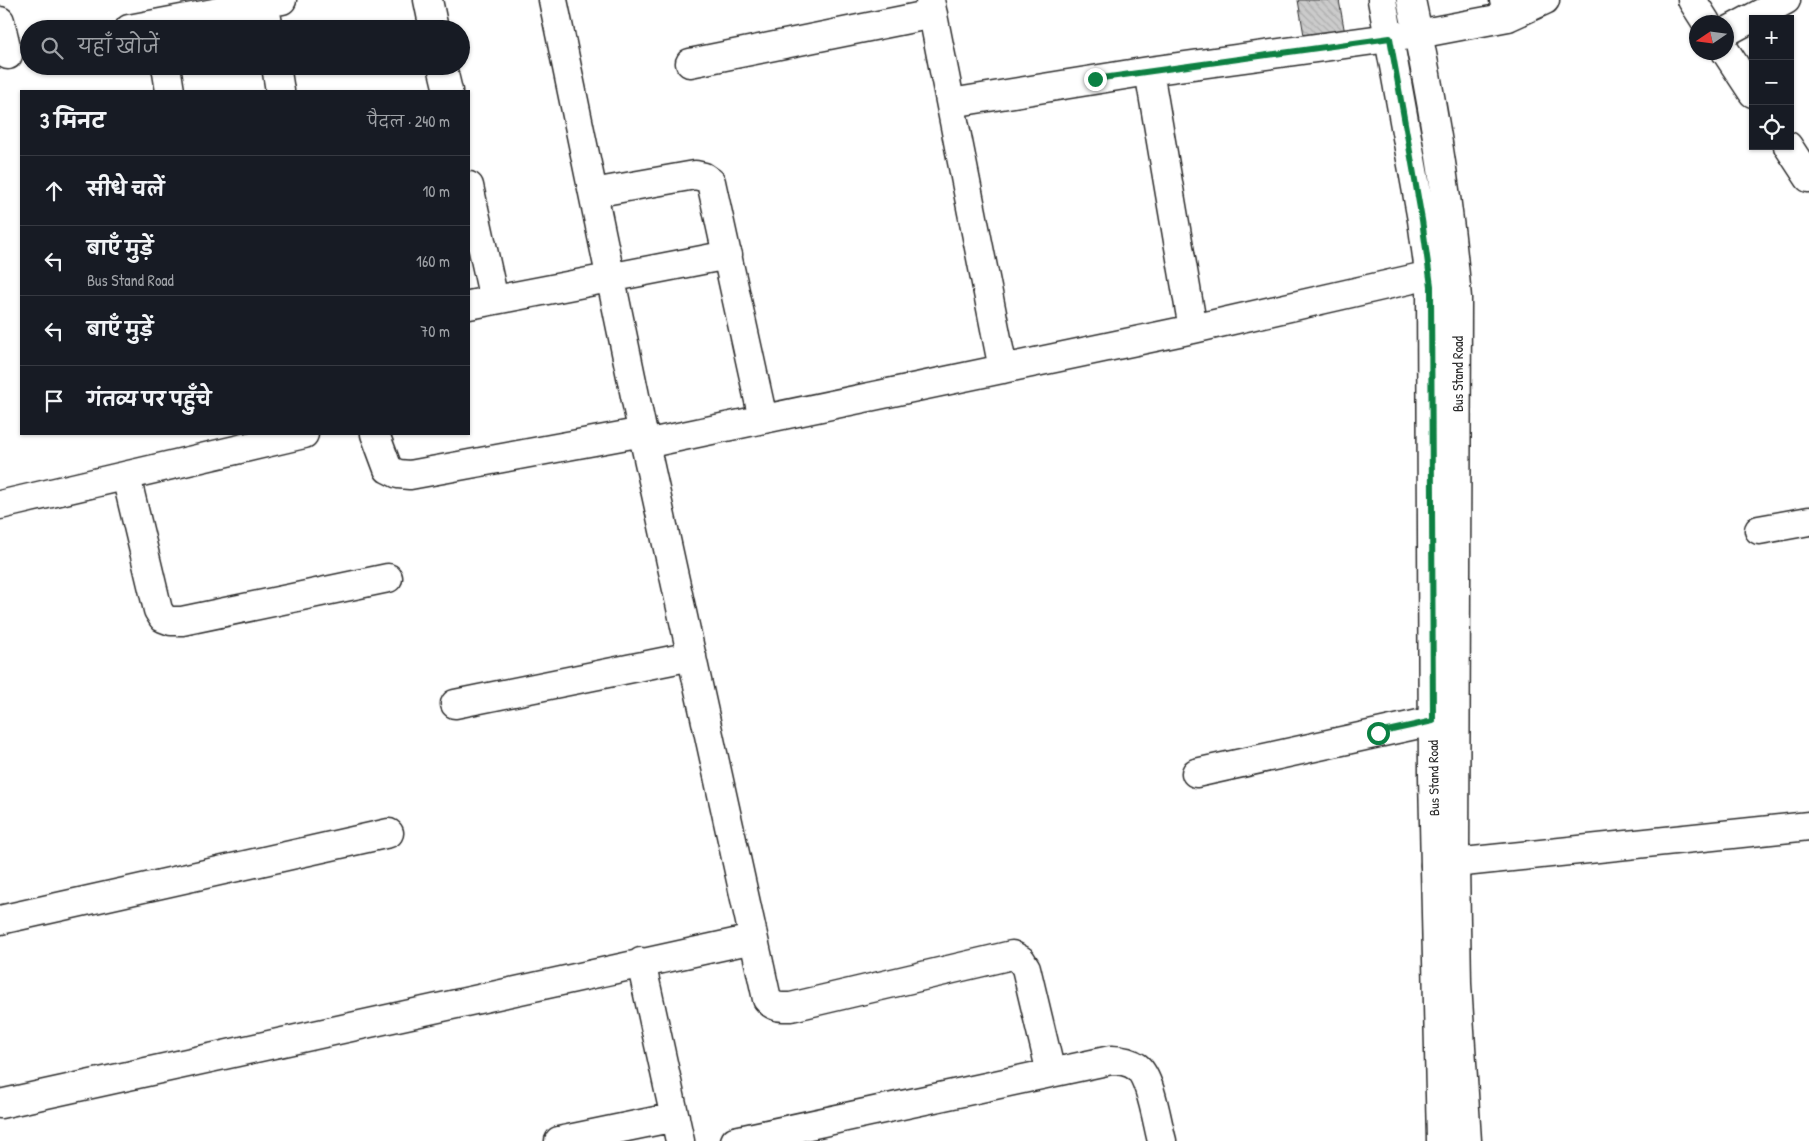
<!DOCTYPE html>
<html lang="hi">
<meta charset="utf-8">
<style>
:root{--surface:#171b24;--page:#242831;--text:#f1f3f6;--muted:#9ea1a6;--line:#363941}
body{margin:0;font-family:"Patrick Hand","Playpen Sans Deva",sans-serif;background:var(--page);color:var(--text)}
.controls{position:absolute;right:15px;top:15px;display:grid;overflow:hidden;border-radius:0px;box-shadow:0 1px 4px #0004}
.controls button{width:45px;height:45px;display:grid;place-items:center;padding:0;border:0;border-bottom:1px solid var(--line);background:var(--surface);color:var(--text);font:25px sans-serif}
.compass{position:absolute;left:1689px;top:15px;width:45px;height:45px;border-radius:50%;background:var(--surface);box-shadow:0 1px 4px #0004;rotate:257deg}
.stop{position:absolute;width:15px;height:15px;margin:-11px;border:4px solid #0b8043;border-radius:50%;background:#fff}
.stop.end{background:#0b8043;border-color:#fff;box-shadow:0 1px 5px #0008}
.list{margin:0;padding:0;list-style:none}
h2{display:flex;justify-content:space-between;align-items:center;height:65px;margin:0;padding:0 20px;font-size:21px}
h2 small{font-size:16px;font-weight:400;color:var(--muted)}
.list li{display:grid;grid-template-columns:32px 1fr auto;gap:15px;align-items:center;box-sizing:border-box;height:70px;padding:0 20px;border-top:1px solid var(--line)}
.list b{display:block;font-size:19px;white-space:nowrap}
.list p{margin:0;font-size:16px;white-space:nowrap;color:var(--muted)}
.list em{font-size:16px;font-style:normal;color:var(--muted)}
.icon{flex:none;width:28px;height:28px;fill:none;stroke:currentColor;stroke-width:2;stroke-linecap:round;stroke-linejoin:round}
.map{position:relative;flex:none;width:1809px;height:1141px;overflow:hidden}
.search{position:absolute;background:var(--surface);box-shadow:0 1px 4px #0004;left:20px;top:20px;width:450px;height:55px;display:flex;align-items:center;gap:12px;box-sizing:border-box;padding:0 18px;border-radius:28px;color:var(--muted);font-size:19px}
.panel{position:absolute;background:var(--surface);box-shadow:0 1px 4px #0004;left:20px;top:90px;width:450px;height:345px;border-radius:0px}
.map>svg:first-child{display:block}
</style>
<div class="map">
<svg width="1809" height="1141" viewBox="0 0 1809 1141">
<defs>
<pattern id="building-back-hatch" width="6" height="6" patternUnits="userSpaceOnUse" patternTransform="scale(1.25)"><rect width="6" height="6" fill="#cbcbcb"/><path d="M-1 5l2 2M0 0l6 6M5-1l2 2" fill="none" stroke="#aeaeae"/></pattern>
</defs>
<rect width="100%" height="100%" fill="#fff"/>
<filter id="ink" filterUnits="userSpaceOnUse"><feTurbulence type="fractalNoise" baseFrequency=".02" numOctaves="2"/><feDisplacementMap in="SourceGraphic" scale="10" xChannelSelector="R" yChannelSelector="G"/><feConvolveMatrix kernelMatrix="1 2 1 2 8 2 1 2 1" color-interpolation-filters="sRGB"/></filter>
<g filter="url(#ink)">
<!-- building -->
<path fill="url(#building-back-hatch)" stroke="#2b2b2b" d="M 1298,0 L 1339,0 L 1345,34 L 1305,41 Z"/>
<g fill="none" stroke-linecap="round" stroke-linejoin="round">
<!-- street casing -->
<g stroke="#2b2b2b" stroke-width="31">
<path id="street" d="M 428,0 L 434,29
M 553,0 L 645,444 L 767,999 C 774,1008 781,1007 791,1007 L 1012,955 L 1021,960 L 1026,968 L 1051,1073
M 930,0 L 1003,369
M 1504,0 L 1508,17 L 1545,0
M 1692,0 L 1706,22
M 264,3 L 269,29
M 0,21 L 8,55
M 129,29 L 282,0
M 1726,32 L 1786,0
M 1726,52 L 1753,93
M 690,63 L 933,14
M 166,66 L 170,91
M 276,66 L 280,91
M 442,66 L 448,91
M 1149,71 L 1193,329
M 951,103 L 1149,71 L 1418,34 L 1508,17
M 1788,146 L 1809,178
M 469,186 L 494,300
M 593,193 L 695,175 L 704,177 L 711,182 L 763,419
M 469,305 L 728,255
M 375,434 L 388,469 L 398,474 L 410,475 L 643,432
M 645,444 L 1193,329 L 1430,275
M 126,476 L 158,610 L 163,618 L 171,621 L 182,621 L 388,578
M 0,505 L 304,434
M 1759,530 L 1809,521
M 455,704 L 692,656
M 1196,773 L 1433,721
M 1435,865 L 1809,826
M 0,920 L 389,833
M 641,962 L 680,1141
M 0,1104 L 753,939
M 559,1141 L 675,1117
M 735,1141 L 1111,1060 C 1120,1060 1129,1061 1137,1067 C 1151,1078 1157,1123 1162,1141"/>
</g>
<!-- secondary casing -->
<g stroke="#2b2b2b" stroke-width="31">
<path id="secondary" d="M 1382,0 L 1422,220 L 1431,286 L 1433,777 L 1441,1141
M 1411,0 C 1432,98 1449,198 1457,298 L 1455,864 L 1457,984 L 1467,1141"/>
</g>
<!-- street -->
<use href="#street" stroke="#fff" stroke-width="28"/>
<!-- secondary -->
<use href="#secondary" stroke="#fff" stroke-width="28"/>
</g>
</g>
<g fill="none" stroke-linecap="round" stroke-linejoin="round" filter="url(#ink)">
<!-- route -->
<path stroke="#0b8043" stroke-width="6" d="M 1095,79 L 1390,38 L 1422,220 L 1431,286 L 1433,721 L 1378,733"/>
</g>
<g text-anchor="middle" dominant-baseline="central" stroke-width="5" stroke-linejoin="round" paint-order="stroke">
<!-- street labels -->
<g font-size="14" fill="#2b2b2b" stroke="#fff">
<text transform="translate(1457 374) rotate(-90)">Bus Stand Road</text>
<text transform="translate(1433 778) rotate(-91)">Bus Stand Road</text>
</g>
</g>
</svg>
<div class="controls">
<button>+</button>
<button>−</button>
<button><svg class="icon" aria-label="locate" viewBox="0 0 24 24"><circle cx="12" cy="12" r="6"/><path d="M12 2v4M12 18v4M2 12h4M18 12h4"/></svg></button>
</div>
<svg class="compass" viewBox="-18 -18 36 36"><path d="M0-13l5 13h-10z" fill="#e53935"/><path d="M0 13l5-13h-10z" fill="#9ea1a6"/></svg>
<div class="stop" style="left:1378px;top:733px"></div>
<div class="stop end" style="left:1095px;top:79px"></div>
<div class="search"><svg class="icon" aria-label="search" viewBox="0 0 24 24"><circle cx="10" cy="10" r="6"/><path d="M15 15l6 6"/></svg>यहाँ खोजें</div>
<section class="panel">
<h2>3 मिनट<small>पैदल · 240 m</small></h2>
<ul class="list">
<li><svg class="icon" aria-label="ahead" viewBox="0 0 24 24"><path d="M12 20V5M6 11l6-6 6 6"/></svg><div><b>सीधे चलें</b></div><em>10 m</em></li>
<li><svg class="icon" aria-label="left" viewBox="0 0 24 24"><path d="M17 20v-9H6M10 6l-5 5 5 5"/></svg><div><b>बाएँ मुड़ें</b><p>Bus Stand Road</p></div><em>160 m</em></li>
<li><svg class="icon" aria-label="left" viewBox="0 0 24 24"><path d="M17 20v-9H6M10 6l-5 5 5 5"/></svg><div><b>बाएँ मुड़ें</b></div><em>70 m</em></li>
<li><svg class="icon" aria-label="arrive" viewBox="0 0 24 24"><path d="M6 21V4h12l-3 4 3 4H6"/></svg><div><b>गंतव्य पर पहुँचे</b></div></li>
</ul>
</section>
</div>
